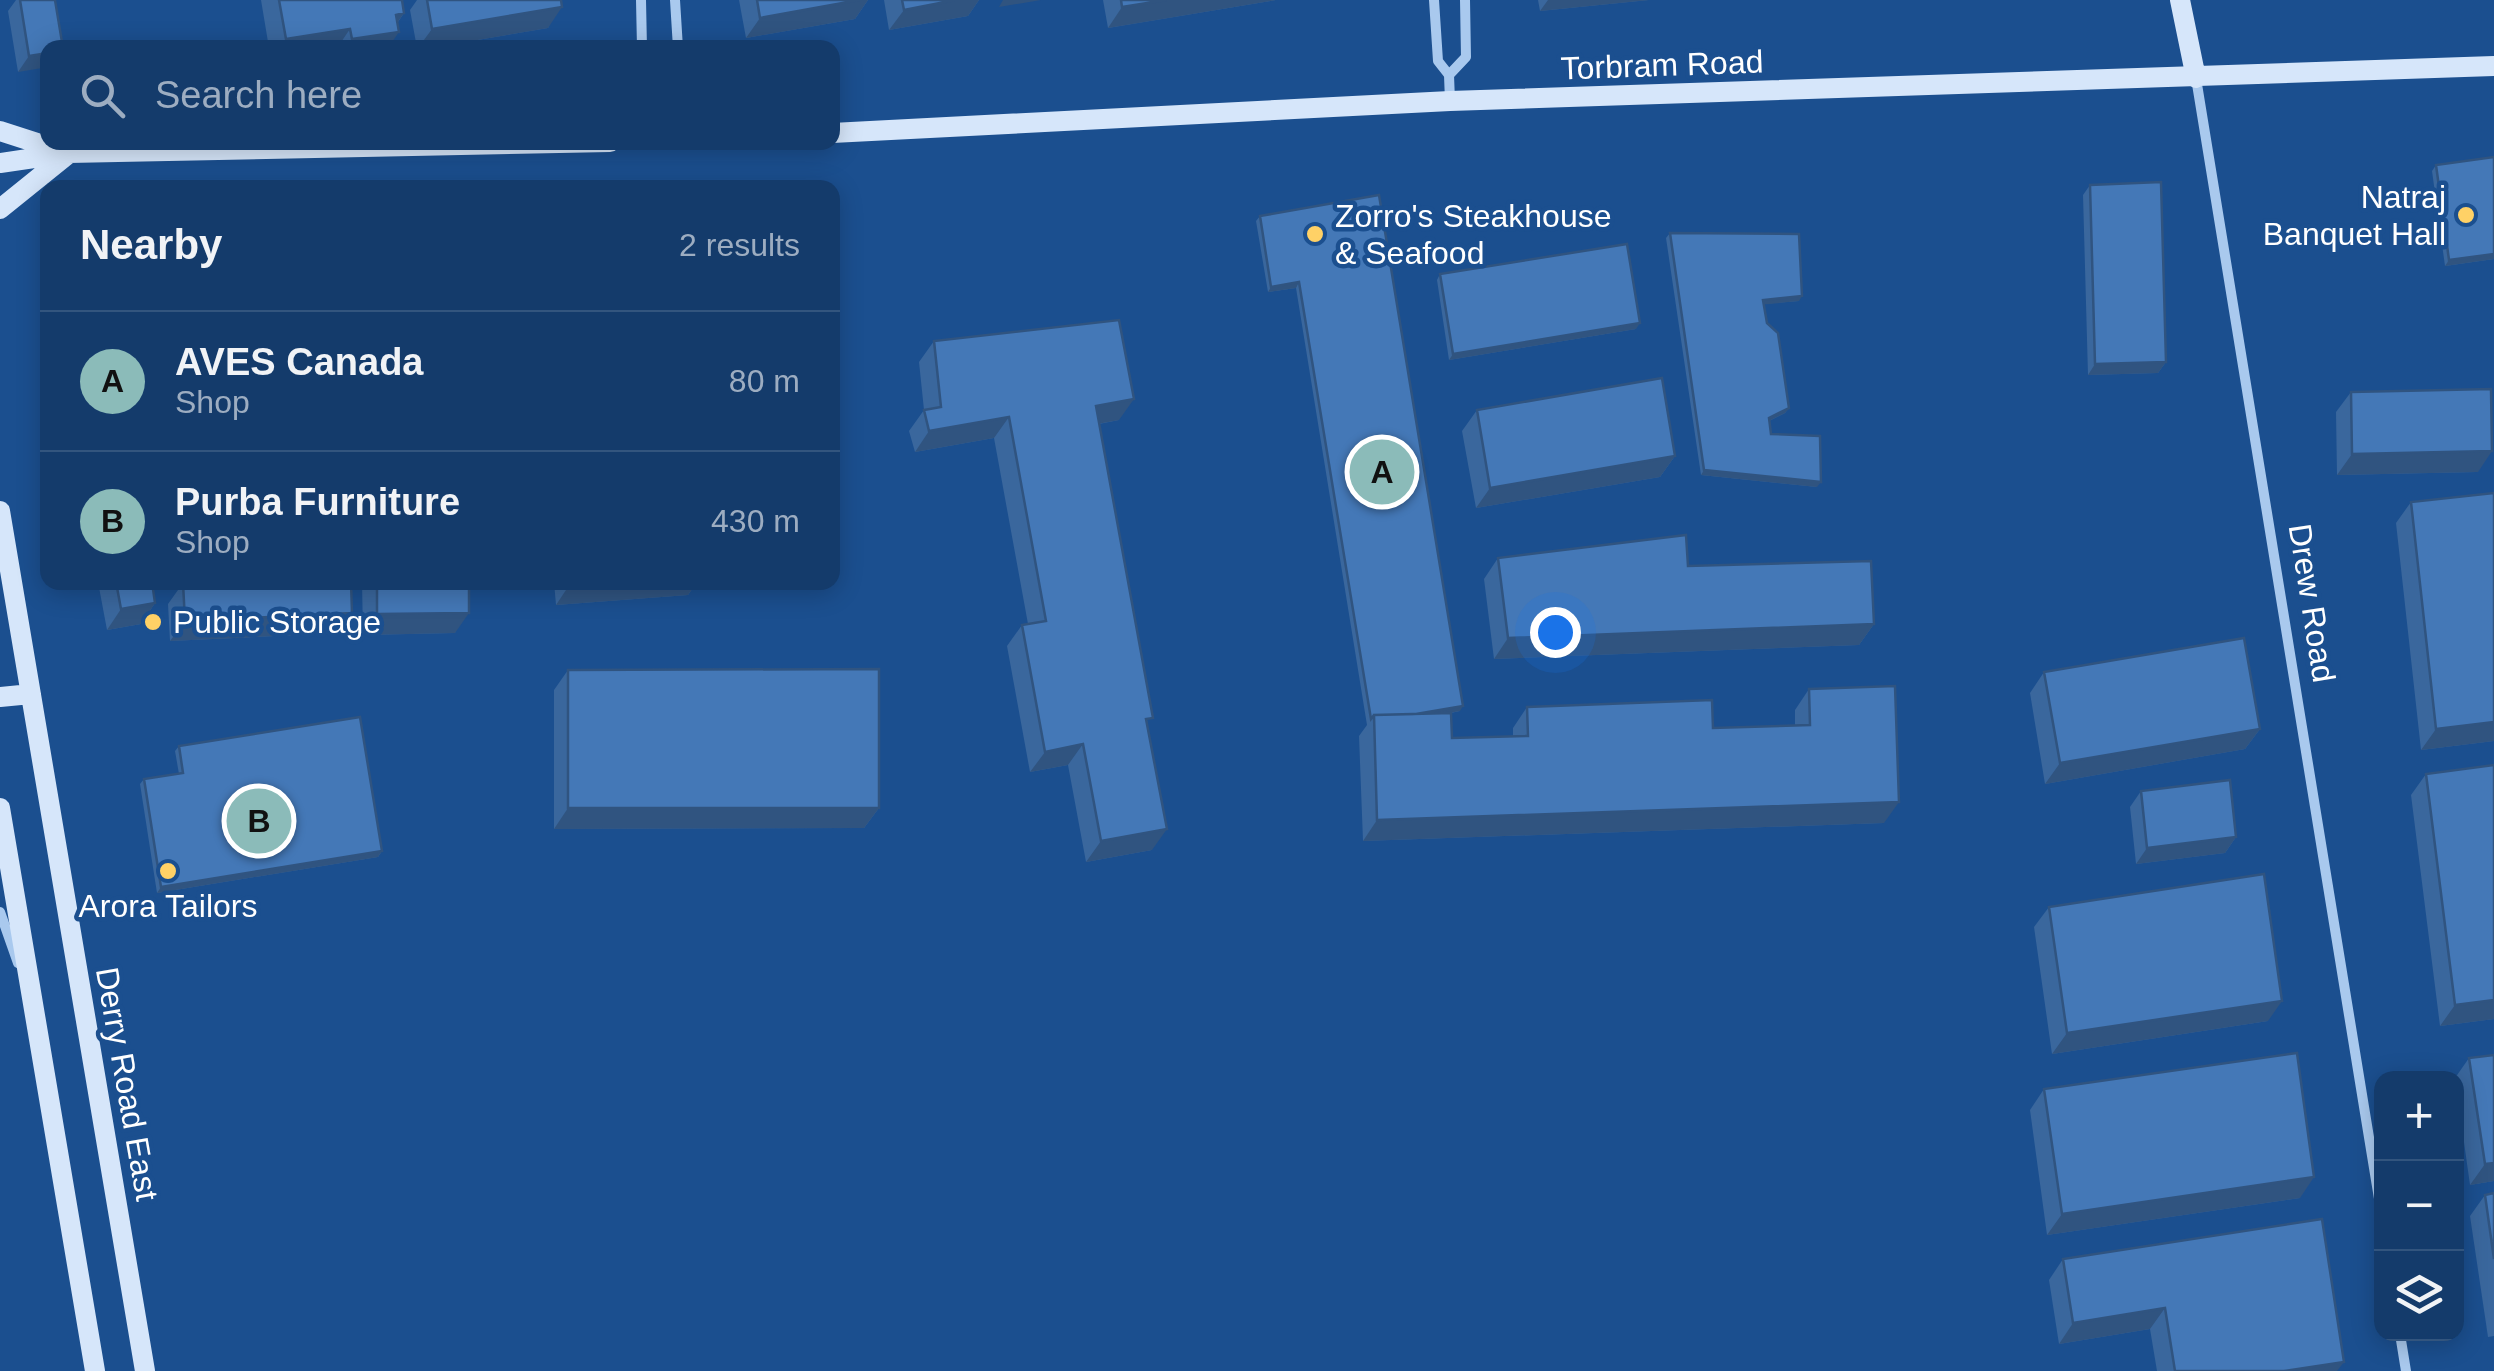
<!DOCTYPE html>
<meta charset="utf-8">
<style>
:root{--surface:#143b6b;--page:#214673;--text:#f1f3f6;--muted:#9dadc1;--line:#33557e;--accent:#8bbbb9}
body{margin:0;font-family:Arial,sans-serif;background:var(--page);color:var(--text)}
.controls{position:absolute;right:30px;bottom:30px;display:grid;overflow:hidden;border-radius:20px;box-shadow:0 5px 25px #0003}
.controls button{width:90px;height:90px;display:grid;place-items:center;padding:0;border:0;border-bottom:2px solid var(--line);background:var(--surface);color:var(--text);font:50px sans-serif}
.you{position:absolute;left:1555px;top:632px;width:35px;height:35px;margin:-25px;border:8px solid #fff;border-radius:50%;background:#1a73e8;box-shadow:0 0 0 15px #1a73e833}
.badge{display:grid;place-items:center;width:65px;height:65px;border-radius:50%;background:var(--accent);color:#111;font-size:32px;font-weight:700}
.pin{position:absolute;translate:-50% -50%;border:5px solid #fff;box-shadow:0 2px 10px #0006}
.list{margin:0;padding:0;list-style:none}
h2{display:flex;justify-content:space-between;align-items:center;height:130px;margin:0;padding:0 40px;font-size:42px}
h2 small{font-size:32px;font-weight:400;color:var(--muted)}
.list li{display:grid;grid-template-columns:65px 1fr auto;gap:30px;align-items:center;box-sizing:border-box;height:140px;padding:0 40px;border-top:2px solid var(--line)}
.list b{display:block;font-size:38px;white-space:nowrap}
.list p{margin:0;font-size:32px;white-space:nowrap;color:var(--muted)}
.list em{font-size:32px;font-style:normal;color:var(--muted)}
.icon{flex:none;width:55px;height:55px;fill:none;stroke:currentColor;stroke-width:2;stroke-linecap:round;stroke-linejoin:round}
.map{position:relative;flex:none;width:2494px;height:1371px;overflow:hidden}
.search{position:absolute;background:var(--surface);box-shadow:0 5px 25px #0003;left:40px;top:40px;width:800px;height:110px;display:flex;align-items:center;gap:25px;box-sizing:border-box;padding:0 35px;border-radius:20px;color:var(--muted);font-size:38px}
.panel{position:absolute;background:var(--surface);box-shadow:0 5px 25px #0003;left:40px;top:180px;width:800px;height:410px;border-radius:20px}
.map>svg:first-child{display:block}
</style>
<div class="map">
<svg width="2494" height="1371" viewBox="0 0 2494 1371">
<rect width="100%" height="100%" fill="#1b4f8f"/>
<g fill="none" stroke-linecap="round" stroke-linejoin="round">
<!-- street -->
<path stroke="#a9c9ee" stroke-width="10" d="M 641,0 L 642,48
M 675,0 L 678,48
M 1434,0 L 1438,61 L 1449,75 L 1450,101
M 1449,75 L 1466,57 L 1465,0
M 2196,78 L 2382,1217
M 0,912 L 18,963
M 2400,1334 L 2406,1371"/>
<!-- secondary -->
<path stroke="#d6e6fa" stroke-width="20" d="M 2180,0 L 2196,78
M 0,131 L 62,151
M 832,133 L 1450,101 L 2494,66
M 0,163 L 68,153 L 610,142
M 0,209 L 67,155
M 0,511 L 145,1371
M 0,697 L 31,694
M 0,808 L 95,1371"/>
</g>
<!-- wall -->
<path fill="#3a679d" d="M 16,0 L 55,0 L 63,48 L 18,72 L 8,11 Z
M 261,0 L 402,0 L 404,13 L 398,22 L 388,48 L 269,48 Z
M 417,0 L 561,0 L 548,28 L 430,48 L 417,48 L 410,10 Z
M 739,0 L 868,0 L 855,19 L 746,38 Z
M 884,0 L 979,0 L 968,16 L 889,30 Z
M 1103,0 L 1276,0 L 1108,28 Z
M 1538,0 L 1649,0 L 1540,11 Z
M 2436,165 L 2494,259 L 2445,266 L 2432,171 Z
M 2090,185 L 2166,362 L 2158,373 L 2088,375 L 2083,195 Z
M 1379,195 L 1460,711 L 1451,713 L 1452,738 L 1513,736 L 1513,728 L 1527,707 L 1713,728 L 1795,726 L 1795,710 L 1809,689 L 1884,823 L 1363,841 L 1359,736 L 1367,725 L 1296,288 L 1268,292 L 1256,221 L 1260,216 Z
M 1670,233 L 1799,301 L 1763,304 L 1767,323 L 1789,408 L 1785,413 L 1769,421 L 1771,434 L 1817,487 L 1701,475 L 1666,238 Z
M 48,265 L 48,350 L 44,271 Z
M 1440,274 L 1636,329 L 1449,360 L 1437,280 Z
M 934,341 L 1119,420 L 1099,424 L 1148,726 L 1152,850 L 1086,862 L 1068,765 L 1030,772 L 1007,646 L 1022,625 L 1028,624 L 994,438 L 915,452 L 909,431 L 924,410 L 919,362 Z
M 2351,392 L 2478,472 L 2337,475 L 2336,412 Z
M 1477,410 L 1675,456 L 1660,477 L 1476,508 L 1462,431 Z
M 2411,502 L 2494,741 L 2421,750 L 2396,523 Z
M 1498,558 L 1688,566 L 1874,624 L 1859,645 L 1494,659 L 1484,579 Z
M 98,582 L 152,582 L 155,603 L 141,624 L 107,630 Z
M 362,582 L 469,582 L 455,633 L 363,635 Z
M 554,582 L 697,582 L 688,595 L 556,605 Z
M 183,583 L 352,613 L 338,633 L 170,641 L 168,604 Z
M 568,670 L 879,808 L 864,828 L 554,829 L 554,690 Z
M 2044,672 L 2260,729 L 2245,749 L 2045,784 L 2030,693 Z
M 179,746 L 382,851 L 378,857 L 157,893 L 140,784 L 144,779 L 179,774 L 175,751 Z
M 2426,774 L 2494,1019 L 2440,1026 L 2411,795 Z
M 2141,791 L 2236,837 L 2225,853 L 2136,864 L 2130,807 Z
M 2049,907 L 2268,1021 L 2052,1054 L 2034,927 Z
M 2494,1055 L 2494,1181 L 2470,1185 L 2455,1078 L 2469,1058 Z
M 2044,1089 L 2300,1198 L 2047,1235 L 2030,1110 Z
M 2494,1193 L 2494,1336 L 2488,1337 L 2470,1216 L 2485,1195 Z
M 2063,1259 L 2337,1371 L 2157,1371 L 2150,1329 L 2059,1344 L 2049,1280 Z"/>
<!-- shaded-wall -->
<path fill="#305480" d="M 859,0 L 868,0 L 855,19 L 746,38 L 760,18 Z
M 955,0 L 979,0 L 968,16 L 889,30 L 904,10 Z
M 1003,0 L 1041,0 L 999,7 Z
M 1166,0 L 1276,0 L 1108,28 L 1122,7 Z
M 1548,0 L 1649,0 L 1540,11 Z
M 562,7 L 548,28 L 430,48 L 418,48 L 432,29 Z
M 404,13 L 390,33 L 399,32 L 388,48 L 346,48 L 352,39 L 396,15 Z
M 350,29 L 337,48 L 280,48 L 286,39 Z
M 48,53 L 48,67 L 18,72 L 29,56 Z
M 2494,254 L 2494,259 L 2445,266 L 2449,260 Z
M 1299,282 L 1296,288 L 1268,292 L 1271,287 Z
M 1802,296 L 1799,301 L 1759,305 L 1763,300 Z
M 1640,323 L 1636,329 L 1449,360 L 1453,354 Z
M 2166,362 L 2158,373 L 2088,375 L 2095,364 Z
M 1134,399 L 1119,420 L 1081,427 L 1096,406 Z
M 1789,408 L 1785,413 L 1765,423 L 1769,418 Z
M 1009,417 L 994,438 L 915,452 L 929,431 Z
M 2492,451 L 2478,472 L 2337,475 L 2352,454 Z
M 1675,456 L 1660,477 L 1476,508 L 1490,488 Z
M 1704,470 L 1821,482 L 1817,487 L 1701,475 Z
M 595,582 L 697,582 L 688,595 L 556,605 L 570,584 Z
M 155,603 L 141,624 L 107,630 L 121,609 Z
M 352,613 L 338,633 L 170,641 L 185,621 Z
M 469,613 L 455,633 L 363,635 L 377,614 Z
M 1874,624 L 1859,645 L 1494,659 L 1508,638 Z
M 1463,706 L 1460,711 L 1374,726 L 1374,721 Z
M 2494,722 L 2494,741 L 2421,750 L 2436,729 Z
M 2260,729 L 2245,749 L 2045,784 L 2060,763 Z
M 1083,744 L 1068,765 L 1030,772 L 1045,752 Z
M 1899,802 L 1884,823 L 1363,841 L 1377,820 Z
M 568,808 L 879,808 L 864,828 L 554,829 Z
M 1167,829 L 1152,850 L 1086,862 L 1101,841 Z
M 2236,837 L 2225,853 L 2136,864 L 2147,848 Z
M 382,851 L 378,857 L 157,893 L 161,887 Z
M 2494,1000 L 2494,1019 L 2440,1026 L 2455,1005 Z
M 2282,1001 L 2268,1021 L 2052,1054 L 2067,1033 Z
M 2494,1163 L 2494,1181 L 2470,1185 L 2485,1164 Z
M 2314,1177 L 2300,1198 L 2047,1235 L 2062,1214 Z
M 2165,1308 L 2150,1329 L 2059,1344 L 2073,1323 Z
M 2344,1362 L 2337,1371 L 2284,1371 Z"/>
<!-- building -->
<path fill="#4478b7" stroke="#305480" stroke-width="2.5" d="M 20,0 L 55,0 L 63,48 L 48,48 L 48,53 L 29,56 Z
M 279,0 L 402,0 L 404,13 L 396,15 L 399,32 L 352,39 L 350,29 L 286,39 Z
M 427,0 L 561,0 L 562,7 L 432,29 Z
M 757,0 L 859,0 L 760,18 Z
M 902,0 L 955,0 L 904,10 Z
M 1121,0 L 1166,0 L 1122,7 Z
M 2494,157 L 2494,254 L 2449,260 L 2436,165 Z
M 2161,182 L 2166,362 L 2095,364 L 2090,185 Z
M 1379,195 L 1463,706 L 1416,714 L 1374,715 L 1371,719 L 1299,282 L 1271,287 L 1260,216 Z
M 1670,233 L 1799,234 L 1802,296 L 1763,300 L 1767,323 L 1778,333 L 1789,408 L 1769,418 L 1771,434 L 1820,436 L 1821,482 L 1704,470 Z
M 1627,244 L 1640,323 L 1453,354 L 1440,274 Z
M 1119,320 L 1134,399 L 1096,406 L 1153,718 L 1146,719 L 1167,829 L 1101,841 L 1083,744 L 1045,752 L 1022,625 L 1046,621 L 1009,417 L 929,431 L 924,410 L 941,407 L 934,341 Z
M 1662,378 L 1675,456 L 1490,488 L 1477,410 Z
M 2491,389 L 2492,451 L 2352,454 L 2351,392 Z
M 2494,493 L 2494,722 L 2436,729 L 2411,502 Z
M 1686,535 L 1688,566 L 1871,561 L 1874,624 L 1508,638 L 1498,558 Z
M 116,582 L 152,582 L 155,603 L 121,609 Z
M 199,582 L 351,582 L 352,613 L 185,621 L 183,583 Z
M 377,582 L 469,582 L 469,613 L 377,614 Z
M 2244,638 L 2260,729 L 2060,763 L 2044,672 Z
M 879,669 L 879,808 L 568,808 L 568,670 Z
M 1895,686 L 1899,802 L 1377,820 L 1374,715 L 1451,713 L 1452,738 L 1528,736 L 1527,707 L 1712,700 L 1713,728 L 1810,725 L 1809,689 Z
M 360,717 L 382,851 L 161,887 L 144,779 L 183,773 L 179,746 Z
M 2494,765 L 2494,1000 L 2455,1005 L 2426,774 Z
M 2230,780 L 2236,837 L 2147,848 L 2141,791 Z
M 2264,874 L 2282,1001 L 2067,1033 L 2049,907 Z
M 2297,1053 L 2314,1177 L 2062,1214 L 2044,1089 Z
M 2494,1055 L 2494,1163 L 2485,1164 L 2469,1058 Z
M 2494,1193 L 2494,1259 L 2485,1195 Z
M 2322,1219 L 2344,1362 L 2284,1371 L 2175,1371 L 2165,1308 L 2073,1323 L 2063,1259 Z"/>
<!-- markers -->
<g fill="#ffd166" stroke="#1b4f8f" stroke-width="4">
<circle cx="2466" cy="215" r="10"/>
<circle cx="1315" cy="234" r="10"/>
<circle cx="153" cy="622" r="10"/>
<circle cx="168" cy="871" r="10"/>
</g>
<g text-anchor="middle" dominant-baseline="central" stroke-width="9" stroke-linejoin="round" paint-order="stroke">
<!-- street labels -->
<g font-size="32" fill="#fff" stroke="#1b4f8f">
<text transform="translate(1662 65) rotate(-2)">Torbram Road</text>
<text transform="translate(2312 603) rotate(81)">Drew Road</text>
<text transform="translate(127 1084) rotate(80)">Derry Road East</text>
</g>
<!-- poi labels -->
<g font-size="32" fill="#fff" stroke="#1b4f8f" text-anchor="start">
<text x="2446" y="197" text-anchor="end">Natraj<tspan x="2446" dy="37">Banquet Hall</tspan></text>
<text x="1335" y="216">Zorro's Steakhouse<tspan x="1335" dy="37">&amp; Seafood</tspan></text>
<text x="173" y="622">Public Storage</text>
<text x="168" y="906" text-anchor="middle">Arora Tailors</text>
</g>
</g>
</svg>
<div class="controls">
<button>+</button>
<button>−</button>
<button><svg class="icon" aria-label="layers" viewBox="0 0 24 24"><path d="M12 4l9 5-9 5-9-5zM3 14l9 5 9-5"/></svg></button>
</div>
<div class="you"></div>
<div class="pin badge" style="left:1382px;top:472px">A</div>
<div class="pin badge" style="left:259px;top:821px">B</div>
<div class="search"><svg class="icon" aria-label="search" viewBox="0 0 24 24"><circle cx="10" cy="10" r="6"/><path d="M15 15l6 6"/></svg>Search here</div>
<section class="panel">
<h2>Nearby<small>2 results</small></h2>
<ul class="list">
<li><span class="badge">A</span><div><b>AVES Canada</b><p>Shop</p></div><em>80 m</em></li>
<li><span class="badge">B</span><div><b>Purba Furniture</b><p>Shop</p></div><em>430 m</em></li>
</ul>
</section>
</div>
